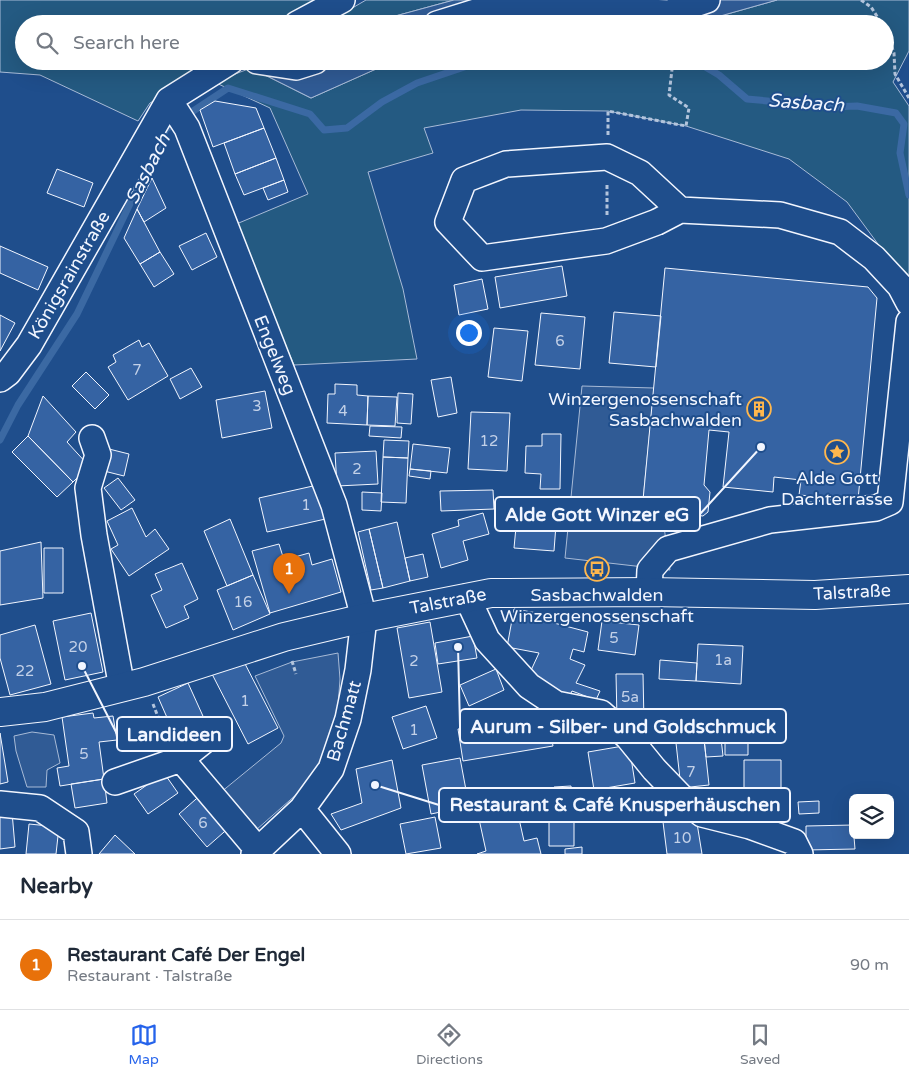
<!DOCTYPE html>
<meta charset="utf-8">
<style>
:root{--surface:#fff;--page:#f6f6f7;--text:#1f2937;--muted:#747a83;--line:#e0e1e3;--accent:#2563eb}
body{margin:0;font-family:"Varela Round",sans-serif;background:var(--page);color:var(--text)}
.controls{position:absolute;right:15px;bottom:15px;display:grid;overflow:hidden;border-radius:8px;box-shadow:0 5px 20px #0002}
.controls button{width:45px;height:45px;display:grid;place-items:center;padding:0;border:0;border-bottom:1px solid var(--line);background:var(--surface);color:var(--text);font:25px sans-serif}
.you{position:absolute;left:468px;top:332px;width:18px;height:18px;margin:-12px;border:4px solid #fff;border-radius:50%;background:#1a73e8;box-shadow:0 0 0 8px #1a73e833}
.badge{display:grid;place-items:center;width:32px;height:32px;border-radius:50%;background:var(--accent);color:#fff;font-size:16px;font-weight:700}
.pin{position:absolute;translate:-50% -41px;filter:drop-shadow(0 1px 2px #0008)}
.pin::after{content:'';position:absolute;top:26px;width:18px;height:15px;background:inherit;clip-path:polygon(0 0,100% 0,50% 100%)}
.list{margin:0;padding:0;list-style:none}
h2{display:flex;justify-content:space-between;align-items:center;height:65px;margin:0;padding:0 20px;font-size:21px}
h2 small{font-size:16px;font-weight:400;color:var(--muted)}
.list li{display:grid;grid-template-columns:32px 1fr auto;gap:15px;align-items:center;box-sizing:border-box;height:90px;padding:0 20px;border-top:1px solid var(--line)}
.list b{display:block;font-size:19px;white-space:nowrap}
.list p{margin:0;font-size:16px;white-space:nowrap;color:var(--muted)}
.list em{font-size:16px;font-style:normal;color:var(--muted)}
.icon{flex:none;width:28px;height:28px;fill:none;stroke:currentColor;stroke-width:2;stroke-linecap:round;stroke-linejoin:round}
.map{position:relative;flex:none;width:909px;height:854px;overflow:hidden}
.search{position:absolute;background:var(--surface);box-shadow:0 5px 20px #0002;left:15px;right:15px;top:15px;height:55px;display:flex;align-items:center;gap:12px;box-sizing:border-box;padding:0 18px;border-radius:28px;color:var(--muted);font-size:19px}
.sheet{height:155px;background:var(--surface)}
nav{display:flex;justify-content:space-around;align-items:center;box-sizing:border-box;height:70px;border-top:1px solid var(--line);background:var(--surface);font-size:14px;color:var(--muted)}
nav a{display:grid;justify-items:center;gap:2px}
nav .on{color:var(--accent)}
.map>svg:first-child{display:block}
</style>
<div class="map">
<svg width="909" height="854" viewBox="0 0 909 854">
<rect width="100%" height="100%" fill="#1f4e8c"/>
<!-- green -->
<path fill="#245a82" stroke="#a8bbd7" d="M 0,0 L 322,0 L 284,24 L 24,24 L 24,61 L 224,61 L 150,103 L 138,121 L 40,75 L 0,72 Z
M 366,0 L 454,0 L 366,24 L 325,24 Z
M 777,0 L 909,0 L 909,51 L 893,82 L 909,106 L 909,286 L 847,202 L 789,159 L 686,126 L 608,111 L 521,110 L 424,128 L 433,153 L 368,172 L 403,289 L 417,359 L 294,365 L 234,225 L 308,194 L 270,108 L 214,82 L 251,68 L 311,98 L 394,61 L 885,61 L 885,24 L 692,24 Z"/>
<!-- parking -->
<path fill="#305b95" stroke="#a8bbd7" d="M 454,0 L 593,0 L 665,5 L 678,0 L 777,0 L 692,24 L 651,24 L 591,16 L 516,24 L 366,24 Z
M 262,61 L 394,61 L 311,98 L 251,68 Z
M 582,386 L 654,388 L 643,500 L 647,504 L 658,505 L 662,512 L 670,570 L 565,558 Z
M 338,653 L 340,679 L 338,707 L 320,765 L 298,793 L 256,830 L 215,797 L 281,743 L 284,736 L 255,676 L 292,662 Z
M 32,732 L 54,735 L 60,763 L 47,770 L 46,787 L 27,787 L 16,751 L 14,736 Z"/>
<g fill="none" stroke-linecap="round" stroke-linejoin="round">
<!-- stream -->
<path stroke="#3b69a3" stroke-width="7" d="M 642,61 L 702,65 L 719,75 L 747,99 L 832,107 L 857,106 L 896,113 L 904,124 L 900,153 L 909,195
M 0,440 L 18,405 L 77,314 L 166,129 L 228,88 L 310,114 L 324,130 L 347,128 L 382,102 L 417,83 L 482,61"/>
</g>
<!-- building -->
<path fill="#3563a3" stroke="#f2f6ff" d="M 215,101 L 256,108 L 264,128 L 213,147 L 200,110 Z
M 264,128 L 276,158 L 235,174 L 224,143 Z
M 276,158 L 284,180 L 244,195 L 235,174 Z
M 57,169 L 93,183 L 84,207 L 47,193 Z
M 152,178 L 166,208 L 144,222 L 137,209 Z
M 284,180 L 288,192 L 268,200 L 263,188 Z
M 137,209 L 160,252 L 140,264 L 124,238 Z
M 206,233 L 217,257 L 192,270 L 179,246 Z
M 0,246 L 48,267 L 38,290 L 0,273 Z
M 160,252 L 174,274 L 154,287 L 140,264 Z
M 562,266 L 567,296 L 500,308 L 495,277 Z
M 665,268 L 868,287 L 877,298 L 858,500 L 799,495 L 801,480 L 774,477 L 773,492 L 723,487 L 729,432 L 709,430 L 704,485 L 710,492 L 708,512 L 703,516 L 694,515 L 690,509 L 676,508 L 671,513 L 662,512 L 658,505 L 647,504 L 643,500 Z
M 482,279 L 488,309 L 459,315 L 454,285 Z
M 614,312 L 661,316 L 656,367 L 609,363 Z
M 541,313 L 585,317 L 580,369 L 535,365 Z
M 0,315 L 15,323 L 0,351 Z
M 494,328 L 528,331 L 522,381 L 488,377 Z
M 139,340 L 142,347 L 149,343 L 168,376 L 128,400 L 108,367 L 116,362 L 113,355 Z
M 191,368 L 202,387 L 180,399 L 170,379 Z
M 86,372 L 109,395 L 95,409 L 72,386 Z
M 451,377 L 457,413 L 438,417 L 431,380 Z
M 335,384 L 357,385 L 357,395 L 368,396 L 367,425 L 327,423 L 328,394 L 335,394 Z
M 265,391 L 272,428 L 222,438 L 216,400 Z
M 398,393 L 413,394 L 411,424 L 397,423 Z
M 43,396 L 76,432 L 67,442 L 89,466 L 73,482 L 28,436 Z
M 368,396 L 397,397 L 395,426 L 367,425 Z
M 471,412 L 510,413 L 507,471 L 468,469 Z
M 370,426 L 402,427 L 401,438 L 369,436 Z
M 542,434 L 561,434 L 560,489 L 540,489 L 541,474 L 525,473 L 526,446 L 542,446 Z
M 28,436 L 73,482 L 57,497 L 12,452 Z
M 384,440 L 409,441 L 408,458 L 383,457 Z
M 413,444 L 450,448 L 447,473 L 410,469 Z
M 109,449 L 129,454 L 124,476 L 104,471 Z
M 376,451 L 378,484 L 337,486 L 335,453 Z
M 383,457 L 408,458 L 406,503 L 381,502 Z
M 410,469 L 431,471 L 430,479 L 409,476 Z
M 118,478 L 135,500 L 121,510 L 104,488 Z
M 322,484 L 330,518 L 267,532 L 259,498 Z
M 493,490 L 494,509 L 441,511 L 440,491 Z
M 362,492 L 382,493 L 381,511 L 362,510 Z
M 546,497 L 558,498 L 554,551 L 514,548 L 518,506 L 545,508 Z
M 132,508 L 146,537 L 155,529 L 169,549 L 129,576 L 111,549 L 118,545 L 107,521 Z
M 483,513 L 489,534 L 463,541 L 468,560 L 441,568 L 432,534 L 459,526 L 458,520 Z
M 230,519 L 253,575 L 227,586 L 204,531 Z
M 397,522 L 410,581 L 383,588 L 369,529 Z
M 369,529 L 383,588 L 371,590 L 358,532 Z
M 41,542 L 43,598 L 0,605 L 0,551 Z
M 279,544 L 284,560 L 309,553 L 312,565 L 332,559 L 341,592 L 270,613 L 252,551 Z
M 44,548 L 63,548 L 63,593 L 44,593 Z
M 423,554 L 428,577 L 410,581 L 405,558 Z
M 182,563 L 198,599 L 184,606 L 189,618 L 166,628 L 151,595 L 162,590 L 155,574 Z
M 253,575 L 270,614 L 233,630 L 217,590 Z
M 514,609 L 555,616 L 554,623 L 588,632 L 584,652 L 573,649 L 570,659 L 585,665 L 576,683 L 600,691 L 596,700 L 572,691 L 568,699 L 527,679 L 539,653 L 507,647 Z
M 91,613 L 103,672 L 65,680 L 53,621 Z
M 602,621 L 639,625 L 635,655 L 598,650 Z
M 430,622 L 442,692 L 409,698 L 397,628 Z
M 35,625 L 51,684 L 10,695 L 0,658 L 0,635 Z
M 473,636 L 477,658 L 438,664 L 435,643 Z
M 698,644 L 743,646 L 741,684 L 696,681 Z
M 242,658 L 278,728 L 248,744 L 212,674 Z
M 660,660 L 697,663 L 696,681 L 659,679 Z
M 496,669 L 504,690 L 469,706 L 460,685 Z
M 616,674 L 643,674 L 644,723 L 624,724 L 617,719 Z
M 188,683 L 207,725 L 176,738 L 158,697 Z
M 426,706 L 437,738 L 403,749 L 392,717 Z
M 547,711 L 553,746 L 463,761 L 458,729 L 473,727 L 472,724 Z
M 93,713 L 94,718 L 113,716 L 117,740 L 99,742 L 104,779 L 60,786 L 57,768 L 69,766 L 62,717 Z
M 0,733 L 8,782 L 0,784 Z
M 725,735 L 748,735 L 748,755 L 725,755 Z
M 721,738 L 723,756 L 706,757 L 704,739 Z
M 704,739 L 709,785 L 681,788 L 676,743 Z
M 629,745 L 635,783 L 594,790 L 588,752 Z
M 460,758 L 469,806 L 431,814 L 422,765 Z
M 392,760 L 401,808 L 341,830 L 331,814 L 362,803 L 356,769 Z
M 744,760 L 781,760 L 781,797 L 744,798 Z
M 164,773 L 178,793 L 148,814 L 134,794 Z
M 104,779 L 107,803 L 75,808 L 71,784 Z
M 571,786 L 572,807 L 556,809 L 554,787 Z
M 204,792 L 232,825 L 207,847 L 179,814 Z
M 515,801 L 524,841 L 537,838 L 541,854 L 477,854 L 486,851 L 477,810 Z
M 819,801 L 819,813 L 799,814 L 798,802 Z
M 12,812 L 15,847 L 0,849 L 0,813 Z
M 549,812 L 574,812 L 574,846 L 549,846 Z
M 435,817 L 441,848 L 406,854 L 400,824 Z
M 696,817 L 702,854 L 667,854 L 663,822 Z
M 29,824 L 59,827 L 56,854 L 26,854 Z
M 853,825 L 855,849 L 806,850 L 806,826 Z
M 115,835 L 135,854 L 99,854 Z
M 582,847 L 582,854 L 565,854 L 565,849 Z"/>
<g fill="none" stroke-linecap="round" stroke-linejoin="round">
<!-- minor casing -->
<g stroke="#f2f6ff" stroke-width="28">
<path id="minor" d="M 297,24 L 342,0
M 437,24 L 498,5 L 669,13 L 707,0
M 257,61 L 296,67 L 315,61
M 169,100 L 187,128 L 334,505 L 364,618 L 358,670 L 348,719 L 331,769 L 302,809 L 254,854
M 680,210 L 640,173 L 607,157 L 506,164 L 464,180 L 448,222 L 482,258 L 606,241 L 657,222 L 680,210 L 780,215 L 840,232 L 874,258 L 900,286 L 909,303
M 0,379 L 8,373 L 29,345 L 169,100 L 231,61
M 92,438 L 98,455 L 88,488 L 94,535 L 122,688
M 649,592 L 650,570 L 668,549 L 770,520 L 876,508 L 890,502 L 909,322
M 467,597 L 487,640 L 529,686 L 556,704 L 601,713 L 628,737 L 654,769 L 680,796 L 702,814 L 750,826 L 794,842 L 800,854
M 211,735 L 181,759 L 258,850
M 115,782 L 181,759
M 0,804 L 40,808 L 76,832 L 79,854
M 302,809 L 338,854"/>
</g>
<!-- major casing -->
<g stroke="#f2f6ff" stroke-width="30">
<path id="major" d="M 0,712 L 45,707 L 144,682 L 284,637 L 364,618 L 491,593 L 649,592 L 815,595 L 909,589"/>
</g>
<!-- path -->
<path stroke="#b3c4dc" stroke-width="3" stroke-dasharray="4 2.5" stroke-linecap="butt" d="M 861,0 L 871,7 L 882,24
M 885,28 L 894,53 L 895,74 L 909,98
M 608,135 L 608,111 L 686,126 L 689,108 L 669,95 L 673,61
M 607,215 L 607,184
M 292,661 L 296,674
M 153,704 L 167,740"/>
<!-- minor -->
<use href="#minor" stroke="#1f4e8c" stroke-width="25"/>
<!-- major -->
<use href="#major" stroke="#1f4e8c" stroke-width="28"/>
</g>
<!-- icons -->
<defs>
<g id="building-ring" transform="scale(1.25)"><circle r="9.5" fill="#1f4e8c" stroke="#ffb74d" stroke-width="1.5"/><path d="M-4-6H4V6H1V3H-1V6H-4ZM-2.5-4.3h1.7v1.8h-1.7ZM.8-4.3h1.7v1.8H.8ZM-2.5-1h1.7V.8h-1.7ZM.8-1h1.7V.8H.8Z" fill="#ffb74d"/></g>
<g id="sight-ring" transform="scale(1.25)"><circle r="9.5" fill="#1f4e8c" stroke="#ffb74d" stroke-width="1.5"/><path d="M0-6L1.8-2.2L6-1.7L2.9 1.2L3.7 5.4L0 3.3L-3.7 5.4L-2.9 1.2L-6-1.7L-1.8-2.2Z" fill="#ffb74d"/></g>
<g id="bus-ring" transform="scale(1.25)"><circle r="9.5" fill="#1f4e8c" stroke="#ffb74d" stroke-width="1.5"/><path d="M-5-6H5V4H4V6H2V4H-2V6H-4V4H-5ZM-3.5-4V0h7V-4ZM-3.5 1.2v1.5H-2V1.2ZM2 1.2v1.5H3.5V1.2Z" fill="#ffb74d"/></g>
</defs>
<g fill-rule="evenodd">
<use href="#building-ring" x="759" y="409"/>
<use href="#sight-ring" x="837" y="452"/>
<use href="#bus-ring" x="597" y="569"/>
</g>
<g text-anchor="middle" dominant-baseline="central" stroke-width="4" stroke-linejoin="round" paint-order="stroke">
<!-- number labels -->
<g font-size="15" fill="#c3d1e8">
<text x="560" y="341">6</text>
<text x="137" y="370">7</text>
<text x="257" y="406">3</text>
<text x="343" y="411">4</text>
<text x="489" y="441">12</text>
<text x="357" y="469">2</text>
<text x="306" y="505">1</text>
<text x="243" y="602">16</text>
<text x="614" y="638">5</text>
<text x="78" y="647">20</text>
<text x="723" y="660">1a</text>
<text x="414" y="661">2</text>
<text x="25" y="671">22</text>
<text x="630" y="697">5a</text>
<text x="245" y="701">1</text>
<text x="414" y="730">1</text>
<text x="84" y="754">5</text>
<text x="691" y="772">7</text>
<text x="203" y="823">6</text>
<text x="682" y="838">10</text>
</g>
<!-- street labels -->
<g font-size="18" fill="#f2f6ff" stroke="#1f4e8c">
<text transform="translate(69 275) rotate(-60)">Königsrainstraße</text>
<text transform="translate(275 355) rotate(68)">Engelweg</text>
<text transform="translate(852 592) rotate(-3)">Talstraße</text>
<text transform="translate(448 601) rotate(-11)">Talstraße</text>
<text transform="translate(344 721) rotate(-74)">Bachmatt</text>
</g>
<!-- poi labels -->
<g font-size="18" fill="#f2f6ff" stroke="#1f4e8c">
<text x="742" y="399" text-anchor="end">Winzergenossenschaft<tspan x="742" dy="21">Sasbachwalden</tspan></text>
<text x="837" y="478">Alde Gott<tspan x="837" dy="21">Dachterrasse</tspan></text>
<text x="597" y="595">Sasbachwalden<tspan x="597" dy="21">Winzergenossenschaft</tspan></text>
</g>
<!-- water labels -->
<g font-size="19" font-style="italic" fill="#f2f6ff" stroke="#1f4e8c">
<text transform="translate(806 103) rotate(4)">Sasbach</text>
<text transform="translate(148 169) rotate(-63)">Sasbach</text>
</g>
</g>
<!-- callouts -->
<path fill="none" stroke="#f2f6ff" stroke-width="2" d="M761 447L700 514M458 647L460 726M82 666L117 734M375 785L439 805"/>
<g fill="#f2f6ff" stroke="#1f4e8c" stroke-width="2">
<circle cx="761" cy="447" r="5"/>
<circle cx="458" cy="647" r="5"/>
<circle cx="82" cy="666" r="5"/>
<circle cx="375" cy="785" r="5"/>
</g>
<g fill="#1f4e8c" stroke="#f2f6ff" stroke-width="2">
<rect x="495" y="497" width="205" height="34" rx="5"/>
<rect x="460" y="709" width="326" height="34" rx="5"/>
<rect x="117" y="717" width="115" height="34" rx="5"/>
<rect x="439" y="788" width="351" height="34" rx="5"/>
</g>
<g font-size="19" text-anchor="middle" font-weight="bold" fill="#f2f6ff">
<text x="597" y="521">Alde Gott Winzer eG</text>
<text x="623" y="733">Aurum - Silber- und Goldschmuck</text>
<text x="174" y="741">Landideen</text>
<text x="615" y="811">Restaurant &amp; Café Knusperhäuschen</text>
</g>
</svg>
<div class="controls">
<button><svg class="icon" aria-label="layers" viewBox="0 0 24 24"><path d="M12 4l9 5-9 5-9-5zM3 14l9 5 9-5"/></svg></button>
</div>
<div class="you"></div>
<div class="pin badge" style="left:289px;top:594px;background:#e8710a">1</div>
<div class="search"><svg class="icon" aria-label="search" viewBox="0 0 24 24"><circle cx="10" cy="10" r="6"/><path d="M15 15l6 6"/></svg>Search here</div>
</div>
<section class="sheet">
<h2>Nearby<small></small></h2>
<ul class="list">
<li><span class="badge" style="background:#e8710a">1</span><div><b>Restaurant Café Der Engel</b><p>Restaurant · Talstraße</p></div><em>90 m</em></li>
</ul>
</section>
<nav>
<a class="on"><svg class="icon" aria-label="map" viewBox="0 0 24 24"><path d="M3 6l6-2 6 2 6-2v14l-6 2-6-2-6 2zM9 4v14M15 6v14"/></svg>Map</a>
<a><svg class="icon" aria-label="directions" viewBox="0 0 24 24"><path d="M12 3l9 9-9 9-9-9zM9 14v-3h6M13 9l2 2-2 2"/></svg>Directions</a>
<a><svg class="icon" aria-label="saved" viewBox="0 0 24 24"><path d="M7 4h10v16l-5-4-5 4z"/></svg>Saved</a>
</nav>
